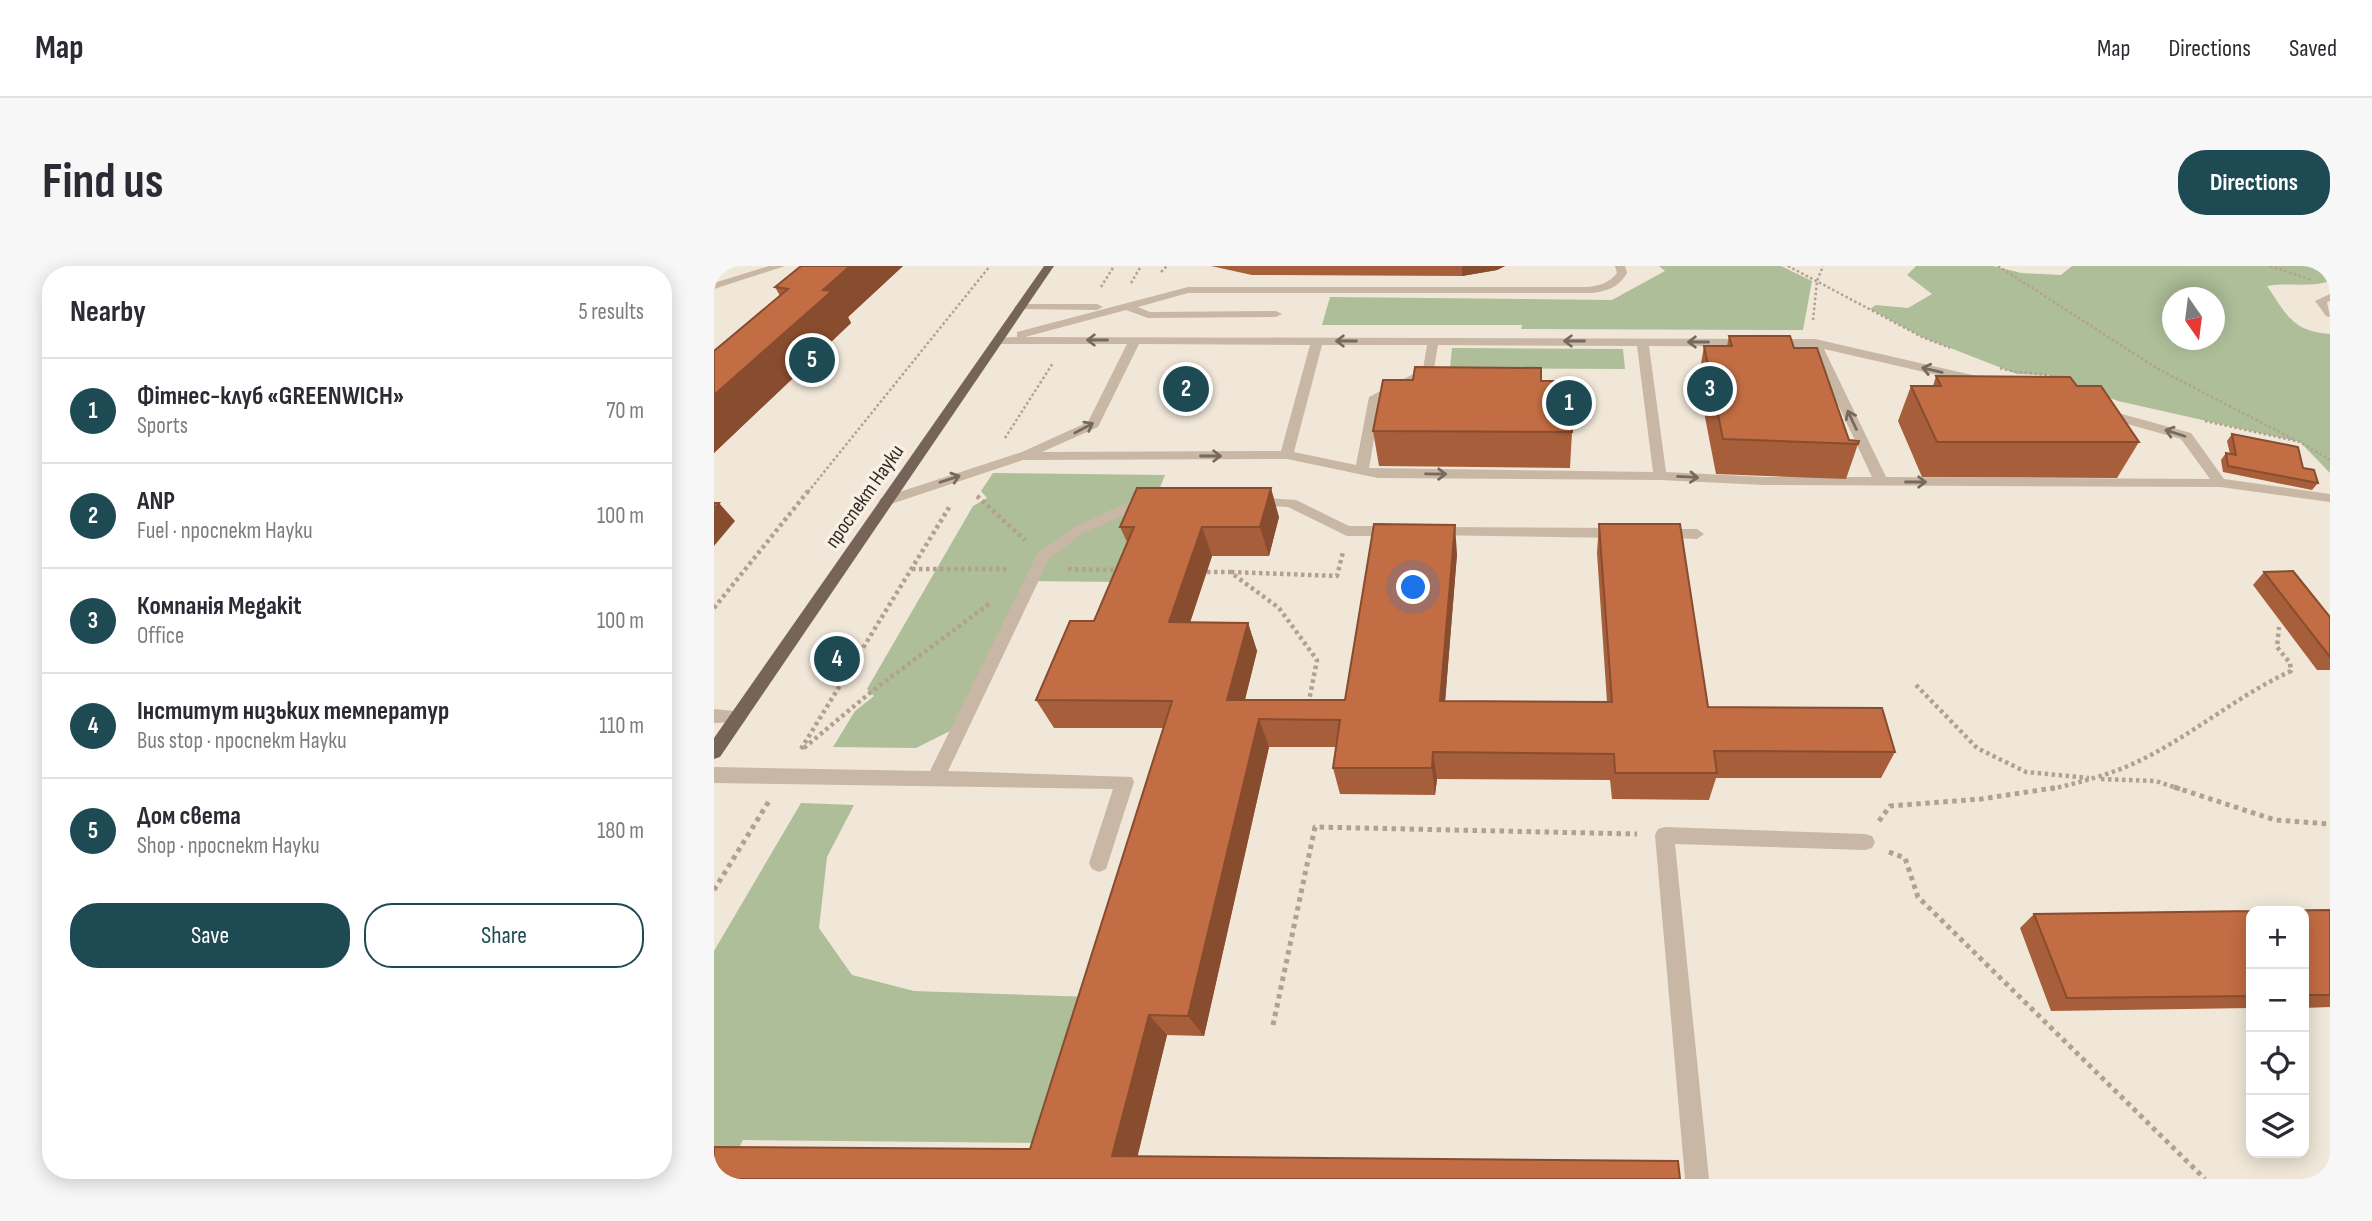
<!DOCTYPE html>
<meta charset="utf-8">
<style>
:root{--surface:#fff;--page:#f7f7f7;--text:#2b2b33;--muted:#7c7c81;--line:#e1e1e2;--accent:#1d4a53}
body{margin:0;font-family:"Sofia Sans Condensed",sans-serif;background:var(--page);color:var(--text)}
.controls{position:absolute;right:21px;bottom:21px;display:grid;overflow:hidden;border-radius:14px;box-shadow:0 4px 18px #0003}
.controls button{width:63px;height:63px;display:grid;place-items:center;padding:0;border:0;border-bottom:2px solid var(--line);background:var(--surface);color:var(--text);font:35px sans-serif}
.compass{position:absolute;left:1448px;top:21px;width:63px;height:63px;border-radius:50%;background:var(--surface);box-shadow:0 4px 18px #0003;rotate:166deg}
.you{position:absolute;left:700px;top:322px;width:24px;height:24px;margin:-18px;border:5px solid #fff;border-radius:50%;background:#1a73e8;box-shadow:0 0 0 10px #1a73e833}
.badge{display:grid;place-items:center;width:46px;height:46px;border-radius:50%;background:var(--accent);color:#fff;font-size:23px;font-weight:700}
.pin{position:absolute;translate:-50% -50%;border:4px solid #fff;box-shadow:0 2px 7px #0006}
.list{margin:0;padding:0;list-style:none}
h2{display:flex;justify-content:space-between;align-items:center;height:91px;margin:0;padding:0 28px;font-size:30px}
h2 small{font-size:23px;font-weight:400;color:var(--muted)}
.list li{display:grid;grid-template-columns:46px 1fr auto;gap:21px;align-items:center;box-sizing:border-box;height:105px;padding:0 28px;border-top:2px solid var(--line)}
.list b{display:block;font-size:26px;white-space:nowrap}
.list p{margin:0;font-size:23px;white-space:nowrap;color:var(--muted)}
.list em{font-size:23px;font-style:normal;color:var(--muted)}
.actions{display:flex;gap:14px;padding:21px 28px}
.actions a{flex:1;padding:16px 0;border:2px solid var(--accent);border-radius:28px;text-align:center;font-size:24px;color:var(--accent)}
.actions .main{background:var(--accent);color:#fff}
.icon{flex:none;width:38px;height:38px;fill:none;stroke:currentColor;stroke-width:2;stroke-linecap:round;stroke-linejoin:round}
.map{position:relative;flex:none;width:1616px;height:913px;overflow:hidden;border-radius:28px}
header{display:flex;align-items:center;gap:42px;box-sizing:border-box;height:98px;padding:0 35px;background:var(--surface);border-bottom:2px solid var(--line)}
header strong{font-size:33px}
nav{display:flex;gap:38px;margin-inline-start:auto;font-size:24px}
.intro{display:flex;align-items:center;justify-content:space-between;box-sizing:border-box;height:168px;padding:0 42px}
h1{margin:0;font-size:49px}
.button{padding:18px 32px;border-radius:28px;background:var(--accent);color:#fff;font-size:24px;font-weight:700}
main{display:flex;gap:42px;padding:0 42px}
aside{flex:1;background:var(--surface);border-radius:28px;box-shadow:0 4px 18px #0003}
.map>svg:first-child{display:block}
</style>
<header>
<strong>Map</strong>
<nav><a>Map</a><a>Directions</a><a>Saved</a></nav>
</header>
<div class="intro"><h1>Find us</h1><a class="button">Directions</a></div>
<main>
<aside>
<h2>Nearby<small>5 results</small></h2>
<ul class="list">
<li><span class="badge">1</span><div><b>Фітнес-клуб «GREENWICH»</b><p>Sports</p></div><em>70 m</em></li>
<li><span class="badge">2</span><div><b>ANP</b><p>Fuel · проспект Науки</p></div><em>100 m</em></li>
<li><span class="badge">3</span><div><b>Компанія Megakit</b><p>Office</p></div><em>100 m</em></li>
<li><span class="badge">4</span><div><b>Інститут низьких температур</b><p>Bus stop · проспект Науки</p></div><em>110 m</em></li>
<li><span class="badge">5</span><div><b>Дом света</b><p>Shop · проспект Науки</p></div><em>180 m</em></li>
</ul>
<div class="actions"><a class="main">Save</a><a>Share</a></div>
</aside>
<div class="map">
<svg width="1616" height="913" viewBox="0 0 1616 913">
<rect width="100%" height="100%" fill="#f0e7d8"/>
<path fill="#aebe98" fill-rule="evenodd" d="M945 0H1067L1098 15 1089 64 807 63 808 59H608L616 31 898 34 951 5Z
M1202 0H1279L1307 7 1347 9 1358 0H1616V15C1595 22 1575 16 1553 20 1573 49 1578 65 1616 68V207L1586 176 1404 135 1336 109 1303 108 1208 71 1156 43 1162 39 1194 42 1218 28 1193 9ZM1458 32H1500V74H1458Z
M738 82 909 83 911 103 736 102Z
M279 207 451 209 408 316 311 315 236 465 202 482 119 481 141 445 160 430 153 423 259 240 273 232 267 225Z
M87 537 140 539 113 591 105 662 138 709 200 725 377 731 325 877 29 874 9 913H0V685Z"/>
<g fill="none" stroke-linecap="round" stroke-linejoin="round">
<path stroke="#b3a18f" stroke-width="2.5" stroke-dasharray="2.5 2.5" stroke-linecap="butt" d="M1074 0 1208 71 1236 82
M1284 0 1444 103 1579 173
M1556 0 1598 14
M447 6 453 0
M417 17 427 0
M387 21 400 0
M1099 54 1103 15 1109 0
M1286 102C1307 109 1327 105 1345 113
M1491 155 1586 176 1616 194
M291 172 339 97
M94 226 276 0"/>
<path stroke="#b3a18f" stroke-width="4.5" stroke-dasharray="3.5 3.5" stroke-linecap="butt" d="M263 230 311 274
M198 303H295
M354 303 404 304
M493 306H516L565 342 603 394 594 440
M517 306 623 310 629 286
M0 342 95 224
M123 393 143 391
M1202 419 1263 482 1312 506 1375 512
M90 482 157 426 276 337
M87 483 236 240
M1387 513 1442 515 1466 523
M1337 523C1364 517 1390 510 1414 500 1472 475 1520 431 1577 405L1576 397 1563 381 1565 361"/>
<path stroke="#b3a18f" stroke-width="5" stroke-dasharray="4.5 4.5" stroke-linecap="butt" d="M1460 521 1561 554 1616 558
M1165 555 1176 540 1267 533 1346 521
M1175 586 1191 592 1204 631 1491 913
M0 624 55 535
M559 759 601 561 923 568"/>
<path fill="#c7b7a4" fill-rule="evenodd" d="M55 0H71L0 23V17Z
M901 0H911L913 7C905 21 894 25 878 27H474L424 41 436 46 562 45 568 48 562 51 434 52 412 44 311 71 1101 73 1267 111 1273 115 1267 119 1110 83 1172 211 1496 213 1467 173 1381 149V143L1386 142 1477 167 1510 213 1616 228V236L1506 221 1050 219 946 214 664 212 573 193 309 194 177 238 172 240 165 235 167 232 308 186 374 156 413 78H284L280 76V72L303 71V66L474 21H873C885 20 895 17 903 7ZM425 78 596 79 567 185 328 186 384 161ZM608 79H713L709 103 655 131 642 199 580 186ZM724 79 923 80 939 206 655 202 667 133 719 108ZM935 80 1097 81 1158 211H1050L952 206Z
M1616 28V35L1613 36 1616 51 1612 50 1601 35Z
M306 38H383L389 41 383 44 302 43 300 41Z
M435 230 442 235 440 238 430 240 370 267 335 293 234 505 418 511 420 516 392 603 385 606 378 603 375 597 399 523 0 517V501L216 505 324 286 360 261 423 232Z
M540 231 582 234 635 260H683L690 265 683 270H633L574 241 535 239 533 236Z
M718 261 907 262 914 267 907 272 713 269 711 266 713 263Z
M946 263H983L990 268 983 273 941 271 939 268Z
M0 443 30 446 33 451 30 456 0 457Z
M951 561 1151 568 1158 570 1161 576 1158 582 1151 584 961 578 995 913H971L941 569 944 563Z"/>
<path fill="#756457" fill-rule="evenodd" d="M330 0H340L6 491 0 493V472Z"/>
</g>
<path fill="#a75e3a" d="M87 0H189L134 51 137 57 0 187V85L66 30 61 21Z
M497 0H791L783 4 748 10 538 9Z
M1015 70 1080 82 1135 174 1144 178 1132 213 1002 208 984 115 990 80H1013Z
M1222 110 1363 120 1425 176 1403 212 1208 211 1184 155 1197 120H1219Z
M827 115 858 166 856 202 665 200 659 165Z
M1518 168 1589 202 1604 217 1598 224 1509 206 1507 194 1512 187 1516 188 1513 175Z
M565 251 555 290H498L476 356 534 357 543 385 531 434H631L743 288 731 435 893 436 883 287 885 258 994 441 1181 486 1167 512H1002L995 534 898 533 896 514 723 513 721 529 626 528 619 502 622 481H555L490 770 453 769 423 891 0 913 316 883 449 462H340L322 434 380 355 413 276 406 261Z
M1550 306 1616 351V404H1603L1539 319Z
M1616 644V741L1590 742V645H1537V742L1337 745 1306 662 1320 648Z"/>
<path fill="#884c2f" d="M136 0H189L134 51 137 57 0 187V129L109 24Z
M748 0H791L783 4 748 10Z
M557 222 565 251 555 290 546 261Z
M5 237 21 255 0 280V243Z
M741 259 743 288 729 462 726 435Z
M488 261 498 290 467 384 455 356Z
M534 357 543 385 524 461 513 434Z
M545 453 555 481 490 770 474 750Z
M719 486 723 513 721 529 718 502Z
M435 749 453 769 420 905 398 890Z"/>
<path fill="#c26d43" stroke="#884c2f" stroke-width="2" d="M87 0H136L109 24 118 25 0 129V85L74 23 61 21Z
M1015 70H1076L1080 82H1103L1135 174 1145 175 1144 178 1009 173 990 80H1018Z
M701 101 827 102V115H856L858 166 659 165 669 114H699Z
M1222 110 1356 111 1363 120H1387L1425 176H1223L1197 120H1227Z
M1518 168 1584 181 1589 202 1600 204 1604 217 1514 200 1512 187 1522 189Z
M423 222H557L546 261H488L455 356 534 357 513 434H631L660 258 741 259 726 435 898 436 885 258H966L994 441 1168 442 1181 486 1000 485 1003 507H901L900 488 719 486 718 502H619L626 454 545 453 474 750 435 749 398 890 964 895 966 913H0V881L316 883 458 435 322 434 356 355H380L420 261H406Z
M0 237H5L0 243Z
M1579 305 1616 351V391L1550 306Z
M1616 644V729H1590V645H1537V730L1353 732 1320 648Z"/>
<defs><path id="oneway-shaft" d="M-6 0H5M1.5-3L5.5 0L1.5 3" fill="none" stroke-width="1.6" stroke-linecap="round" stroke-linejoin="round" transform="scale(1.75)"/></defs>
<g stroke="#766a5f">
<use href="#oneway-shaft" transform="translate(383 74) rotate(-180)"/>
<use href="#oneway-shaft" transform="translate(632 75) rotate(180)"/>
<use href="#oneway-shaft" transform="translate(860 75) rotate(180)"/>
<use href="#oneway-shaft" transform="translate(984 76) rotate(-180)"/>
<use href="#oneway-shaft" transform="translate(1218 104) rotate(-167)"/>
<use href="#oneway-shaft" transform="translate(1138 154) rotate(-115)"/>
<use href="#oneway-shaft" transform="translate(370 162) rotate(-28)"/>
<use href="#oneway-shaft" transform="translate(1461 167) rotate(-162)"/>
<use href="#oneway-shaft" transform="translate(497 190)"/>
<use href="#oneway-shaft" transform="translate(722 208) rotate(1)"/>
<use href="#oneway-shaft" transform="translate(974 211) rotate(3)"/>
<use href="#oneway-shaft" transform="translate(236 213) rotate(-18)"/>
<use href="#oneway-shaft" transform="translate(1202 216)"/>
</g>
<g text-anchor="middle" stroke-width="7" stroke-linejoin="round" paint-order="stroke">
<g font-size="21" fill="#332b26" stroke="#f8f0e3">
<text transform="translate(150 230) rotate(-55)" y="7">проспект Науки</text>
</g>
</g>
</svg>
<div class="controls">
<button>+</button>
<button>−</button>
<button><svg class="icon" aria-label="locate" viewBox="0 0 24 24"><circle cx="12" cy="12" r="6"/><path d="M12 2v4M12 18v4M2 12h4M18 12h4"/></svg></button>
<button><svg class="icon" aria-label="layers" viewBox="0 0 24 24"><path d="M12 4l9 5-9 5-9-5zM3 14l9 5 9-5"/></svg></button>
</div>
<svg class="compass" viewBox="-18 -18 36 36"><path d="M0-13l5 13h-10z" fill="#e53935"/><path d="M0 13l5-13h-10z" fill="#7c7c81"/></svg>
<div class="you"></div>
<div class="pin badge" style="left:855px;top:137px">1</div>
<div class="pin badge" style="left:472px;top:123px">2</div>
<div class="pin badge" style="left:996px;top:123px">3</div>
<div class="pin badge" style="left:123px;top:393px">4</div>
<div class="pin badge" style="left:98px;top:94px">5</div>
</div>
</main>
